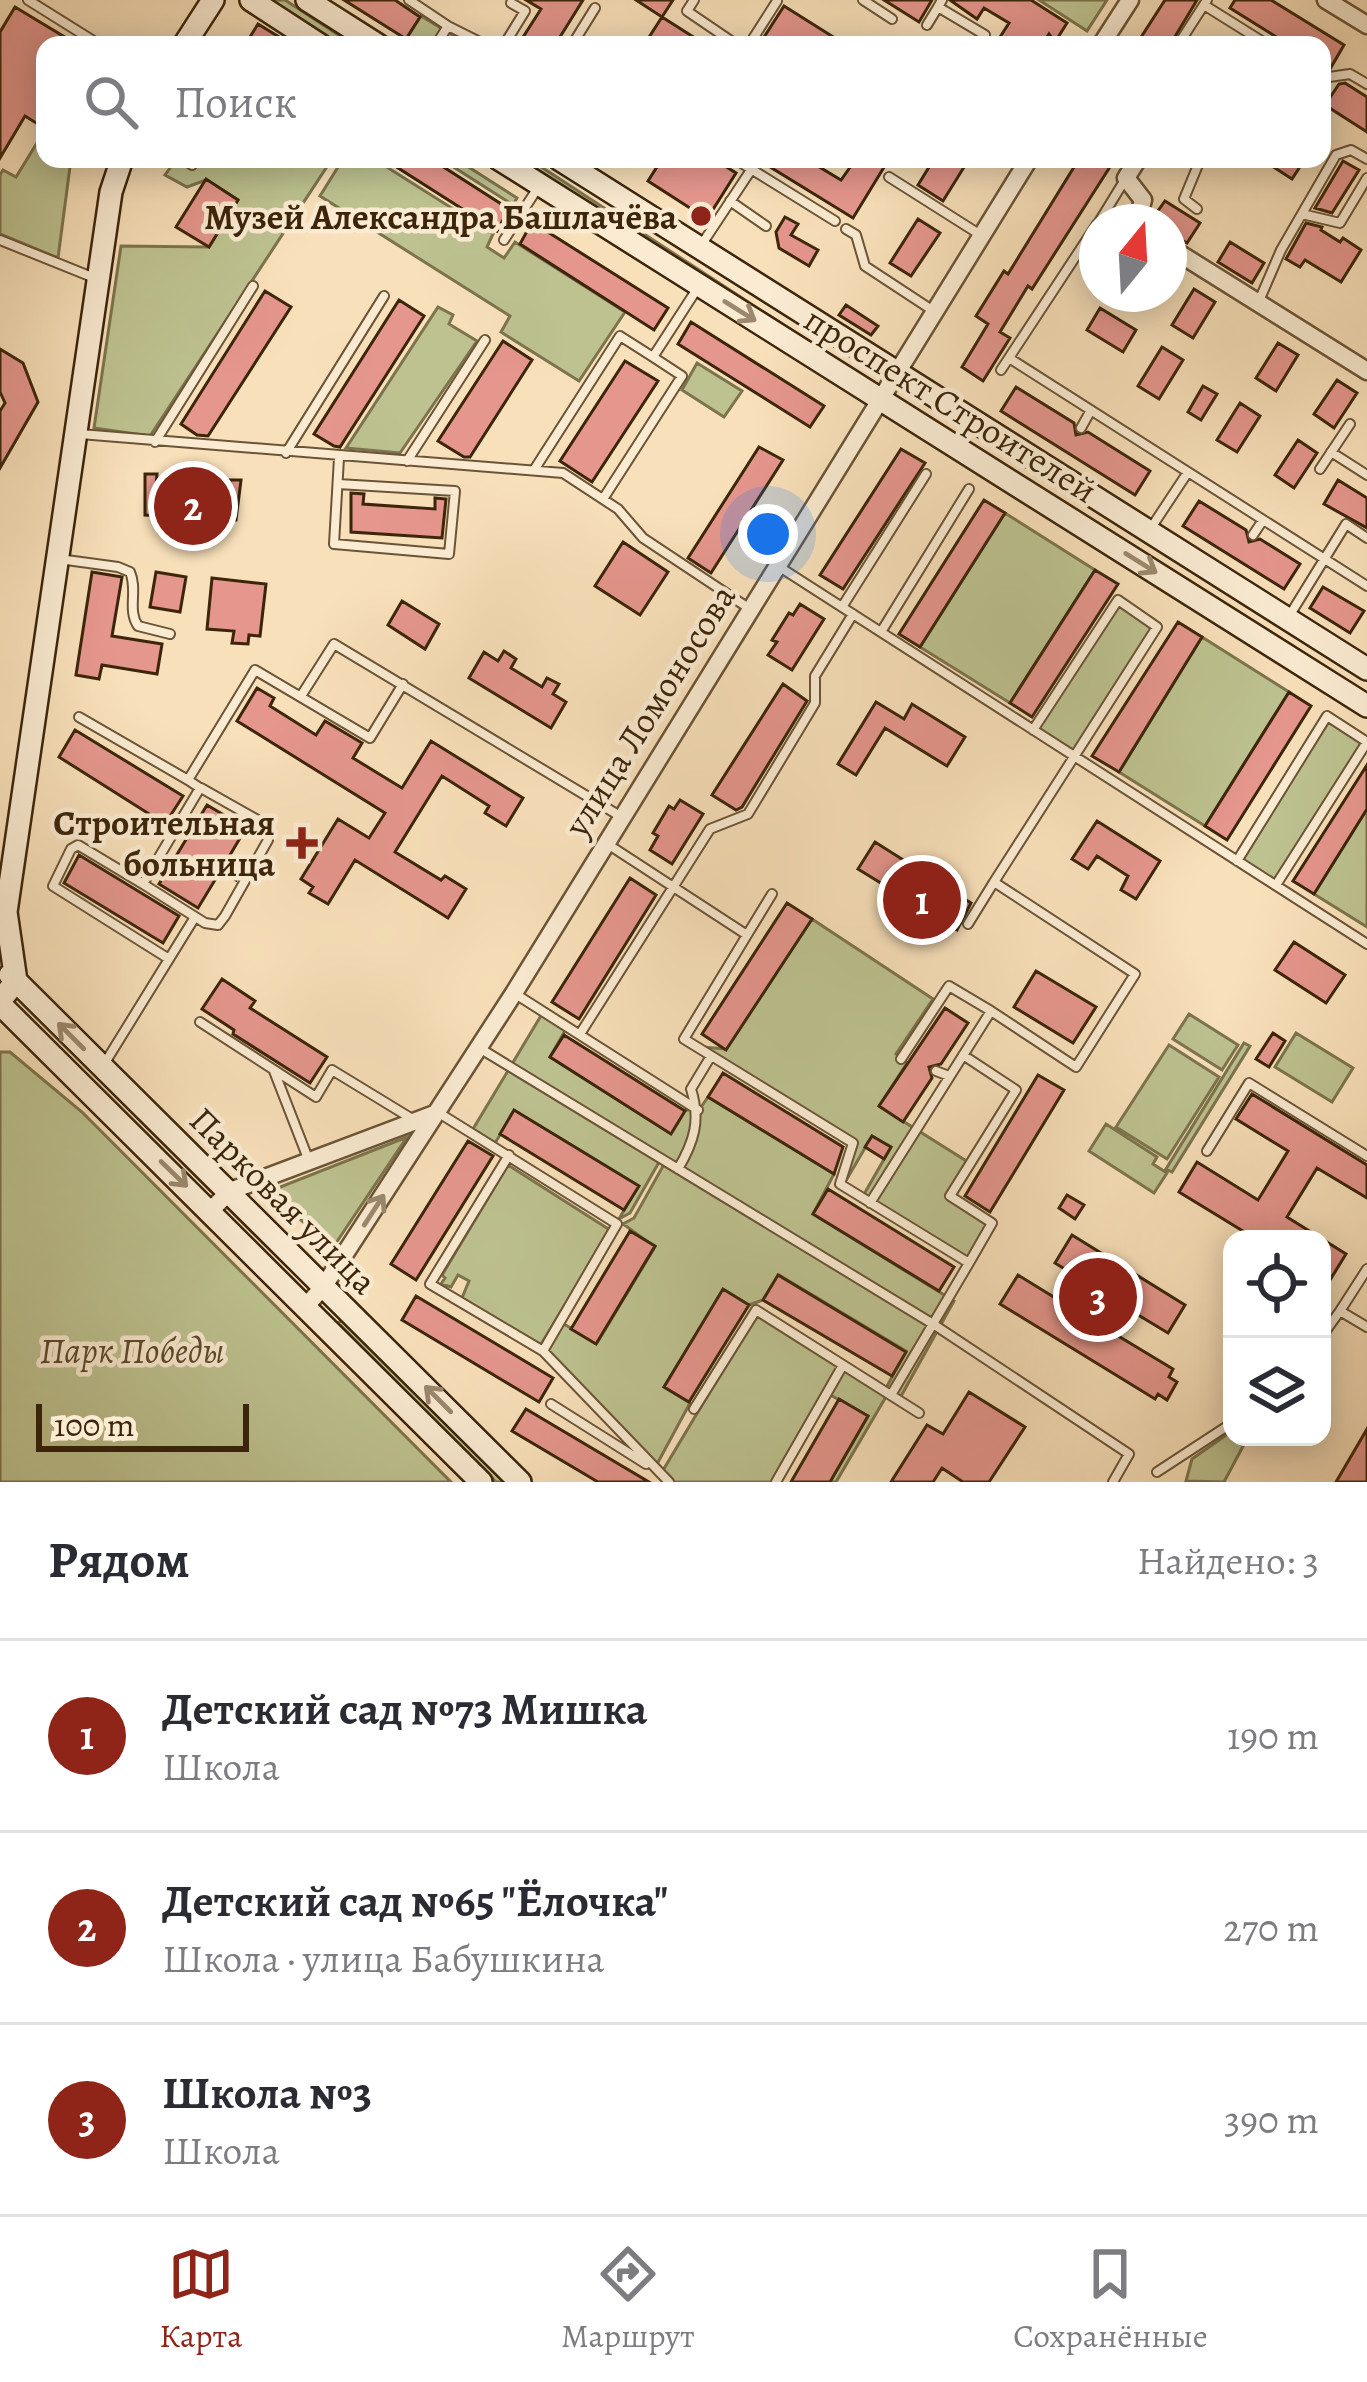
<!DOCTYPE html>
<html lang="ru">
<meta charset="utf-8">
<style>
:root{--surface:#fff;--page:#f7f7f7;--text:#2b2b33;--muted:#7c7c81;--line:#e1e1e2;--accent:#8f2418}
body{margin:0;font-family:Alegreya,serif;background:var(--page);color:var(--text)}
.controls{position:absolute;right:36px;bottom:36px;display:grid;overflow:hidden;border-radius:24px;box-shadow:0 6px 30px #0003}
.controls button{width:108px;height:108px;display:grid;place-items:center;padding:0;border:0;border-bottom:3px solid var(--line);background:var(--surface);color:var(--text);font:60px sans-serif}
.compass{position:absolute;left:1079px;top:204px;width:108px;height:108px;border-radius:50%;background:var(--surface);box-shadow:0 6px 30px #0003;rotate:18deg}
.scale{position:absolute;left:36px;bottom:30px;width:213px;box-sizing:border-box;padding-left:12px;border:6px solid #3c250a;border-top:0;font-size:33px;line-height:42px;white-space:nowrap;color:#3c250a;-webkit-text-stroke:9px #faebd2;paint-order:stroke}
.you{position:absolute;left:768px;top:534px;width:42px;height:42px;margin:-30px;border:9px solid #fff;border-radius:50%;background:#1a73e8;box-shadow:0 0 0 18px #1a73e833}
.badge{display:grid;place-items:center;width:78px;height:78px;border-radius:50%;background:var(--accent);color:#fff;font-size:39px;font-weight:700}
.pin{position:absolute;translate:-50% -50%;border:6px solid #fff;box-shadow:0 3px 12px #0006}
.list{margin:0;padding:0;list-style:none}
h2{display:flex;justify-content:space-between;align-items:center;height:156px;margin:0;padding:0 48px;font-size:51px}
h2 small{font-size:39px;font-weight:400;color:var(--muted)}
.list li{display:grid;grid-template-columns:78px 1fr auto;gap:36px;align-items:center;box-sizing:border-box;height:192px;padding:0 48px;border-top:3px solid var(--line)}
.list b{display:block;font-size:45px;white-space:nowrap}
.list p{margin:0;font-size:39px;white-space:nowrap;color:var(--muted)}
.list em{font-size:39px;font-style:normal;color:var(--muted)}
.icon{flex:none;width:66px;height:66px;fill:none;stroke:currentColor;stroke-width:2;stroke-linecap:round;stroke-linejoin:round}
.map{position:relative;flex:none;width:1367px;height:1482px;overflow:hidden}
.search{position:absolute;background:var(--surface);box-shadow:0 6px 30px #0003;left:36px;right:36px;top:36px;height:132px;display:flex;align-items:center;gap:30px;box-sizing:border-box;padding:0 42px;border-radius:24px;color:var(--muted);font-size:45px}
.sheet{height:732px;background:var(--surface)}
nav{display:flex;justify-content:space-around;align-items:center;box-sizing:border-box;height:168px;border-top:3px solid var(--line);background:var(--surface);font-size:33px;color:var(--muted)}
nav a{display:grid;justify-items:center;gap:6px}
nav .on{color:var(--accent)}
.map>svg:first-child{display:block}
</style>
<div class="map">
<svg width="1367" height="1482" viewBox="0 0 1367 1482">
<rect width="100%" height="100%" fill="#f8e0ba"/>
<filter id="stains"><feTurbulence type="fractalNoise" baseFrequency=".00167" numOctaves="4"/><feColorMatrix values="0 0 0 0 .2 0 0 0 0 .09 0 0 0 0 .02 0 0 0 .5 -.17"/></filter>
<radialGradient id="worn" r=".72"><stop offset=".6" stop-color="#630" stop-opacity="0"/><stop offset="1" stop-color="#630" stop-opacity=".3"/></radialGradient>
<path fill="#bdc290" stroke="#7c744d" stroke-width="3" d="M259 0H285L354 45H327Z
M1039 0H1107L1087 31Z
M421 16 469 45H415L406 39Z
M45 130V159H71L58 258 0 234V175L3 170 16 177Z
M199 159H332L150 436 94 428 121 246 209 247 238 200 206 180 187 187 165 175 175 161 191 169Z
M343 159H374L493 234 487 247 504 258 515 242 625 312 579 381 501 332 510 316 320 196Z
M441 159H456L517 198 513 205Z
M506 159H529L871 382Z
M438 307 453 315 449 324 477 341 400 453 346 448Z
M697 363 742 391 724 417 682 390Z
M1005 513 1095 570 1010 703 920 647Z
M1118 600 1157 627 1074 756 1033 730Z
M1202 637 1289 692 1205 826 1119 772Z
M1327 719 1364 743 1275 882 1241 860Z
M1367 809V927L1314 894Z
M812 919 933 999 896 1054 907 1063 879 1106 968 1162 947 1197 989 1223 968 1260 863 1196 891 1147 872 1136 844 1184 856 1142 702 1047 726 1049Z
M542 1014 566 1029 550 1057 670 1133 685 1110H699L708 1097 834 1174 813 1214 954 1301 900 1398 886 1388 906 1351 779 1275 763 1300 749 1305 723 1290 664 1387 690 1403 656 1466 545 1351 562 1323 597 1343 655 1247 623 1224 634 1218 667 1159 662 1157 630 1213 619 1219 638 1186 515 1111 495 1143 473 1129Z
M1189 1014 1238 1045 1222 1070 1173 1039Z
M1296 1033 1353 1068 1332 1102 1275 1067Z
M1244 1043 1250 1046 1172 1172 1166 1169Z
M1169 1045 1219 1077 1167 1159 1116 1127Z
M0 1052H10L82 1112 451 1482H0Z
M1106 1124 1157 1157 1153 1164 1167 1173 1154 1193 1089 1151Z
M407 1137 332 1249 270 1191Z
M508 1165 610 1230 540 1346 462 1298 469 1281 458 1275 451 1287 441 1284 445 1278 442 1275Z
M757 1313 887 1395 836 1482H830L868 1416 825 1392 773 1482H673L662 1472Z
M344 1318 508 1482H496L338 1323Z
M1232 1431V1437H1248L1224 1482 1186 1481 1192 1459Z"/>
<path fill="#e5968d" stroke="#3c250a" stroke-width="3" d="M344 0H395L420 17 406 39Z
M526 0H583L555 45H518L541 9Z
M636 0H673L662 17Z
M884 0H932L919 22Z
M950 0H1031L1067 23 1055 42 1049 34 1042 45H995L1009 23 984 8 977 19Z
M1165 0H1197L1170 45H1136Z
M1235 0H1271L1344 45 1330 69 1322 70V45H1289L1230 8Z
M784 6 846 45H759Z
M15 7 78 45H45V119L41 126 25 116 0 158V32Z
M662 17 706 45H644Z
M258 24 292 45H245Z
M1345 83 1367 97V132L1325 105 1339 84Z
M384 159H431L509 209 497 231Z
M662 159H714L736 173 707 219 648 181Z
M757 159H806L841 180 856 159H889L853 218Z
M934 159H969L943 201 918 185Z
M1079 159H1115L1032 289 1028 286 1000 332 1010 338 983 381 962 367 988 324 976 316 1004 271 1008 274Z
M1261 159H1305L1292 179Z
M1343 161 1359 170 1332 213 1315 208Z
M206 179 238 200 209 247 176 227Z
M1165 201 1200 223 1187 243 1169 233V222H1150Z
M785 217 798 224 791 235 818 250 809 266 779 248 776 232Z
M918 219 940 233 911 276 890 263Z
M532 222 668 308 654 330 520 244Z
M1306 223 1322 227 1321 230 1340 242 1343 238 1361 250 1341 282 1305 260 1300 267 1286 259Z
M1230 242 1264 263 1252 283 1218 262Z
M1194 289 1215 302 1193 338 1172 325Z
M265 291 291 307 208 436 197 435 181 424Z
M399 300 424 316 340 447 334 446 314 434Z
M846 305 878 326 871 335 839 315Z
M1100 308 1136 330 1123 352 1087 330Z
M691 322 824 406 810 427 678 344Z
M503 341 532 360 470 457H464L438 441Z
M1278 343 1298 355 1276 391 1256 378Z
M1162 347 1183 360 1159 399 1138 386Z
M0 349 23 363 38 402 0 468V411L5 403 0 392Z
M625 361 658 381 592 482 560 461Z
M1337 380 1357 393 1334 428 1314 414Z
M1203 386 1217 394 1201 420 1188 412Z
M1016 387 1074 423 1076 435 1088 432 1150 471 1135 495 1001 411Z
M1240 403 1260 416 1237 452 1217 440Z
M1298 440 1317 453 1294 488 1275 475Z
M759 447 783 460 711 573 688 558Z
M901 449 925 463 843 589 820 575Z
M145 474H157L156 485 229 489 230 480H241L236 520 145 515Z
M1338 480 1367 498V528L1324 504Z
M351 493 364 494 363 504 435 509V498L446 499 442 538 351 532Z
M984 500 1005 513 920 647 899 634Z
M1199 501 1246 530 1249 542 1260 539 1300 564 1284 589 1183 526Z
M623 542 668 572 640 615 595 586Z
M1095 570 1118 584 1032 717 1010 703Z
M92 572 122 577 112 636 162 644 157 674 102 665 99 679 76 675Z
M156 572 186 577 180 612 150 607Z
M212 578 266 584 260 636 249 635 248 644 232 643 234 631 207 629Z
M1323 587 1364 611 1350 633 1310 608Z
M402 601 439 624 425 649 388 625Z
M800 604 824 619 792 670 768 655 777 642 772 640 789 613 793 615Z
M1178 622 1202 637 1119 772 1092 756Z
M504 651 516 659 511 668 542 687 547 678 559 684 553 694 566 702 551 728 469 678 484 652 498 661Z
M783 684 807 701 742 807 736 810 712 795Z
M257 688 274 698 270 706 316 735 325 721 362 743 353 758 402 788 431 741 523 798 506 826 485 813 489 806 442 776 395 852 441 880 445 876 466 889 448 918 355 860 328 904 309 893 313 887 301 879 338 819 369 838 385 813 237 721Z
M1289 692 1311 706 1227 840 1205 826Z
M876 702 904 719 912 704 965 737 947 766 885 728 856 775 838 764Z
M75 730 183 796 165 824 59 757Z
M1367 765V809L1314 894 1293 881Z
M680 800 703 814 672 864 650 850 658 836 653 833 669 806 674 809Z
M207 805 246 828 230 855 245 864 236 880 221 870 198 908 159 884Z
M1097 821 1160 861 1136 899 1121 890 1128 876 1097 856 1088 869 1072 859Z
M875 842 971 903 957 930 858 869Z
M79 855 179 916 163 943 64 883Z
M630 878 656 895 579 1019 552 1002Z
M787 903 812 919 726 1050 702 1034Z
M1294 942 1345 975 1326 1003 1275 970Z
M1036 971 1096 1007 1073 1043 1014 1007Z
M222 979 255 1001 250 1008 327 1057 310 1083 233 1034 234 1030 202 1009Z
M945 1008 968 1023 941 1064 929 1067 932 1078 903 1122 879 1106Z
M1273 1033 1285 1041 1269 1067 1256 1059Z
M564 1035 685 1111 671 1134 550 1057Z
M723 1073 843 1147 834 1174 708 1097Z
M1038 1075 1064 1090 990 1212 965 1196Z
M1252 1094 1367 1165V1198L1317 1168 1287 1217 1346 1254 1322 1293V1239H1256L1179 1192 1197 1162 1258 1200 1288 1151 1236 1119Z
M514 1110 639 1186 624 1210 500 1134Z
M872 1136 891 1147 884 1159 865 1147Z
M468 1141 493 1156 416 1280 391 1264Z
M828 1189 954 1267 939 1291 813 1214Z
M1067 1195 1084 1205 1075 1219 1059 1208Z
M630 1231 655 1246 596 1344 571 1329Z
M1072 1235 1185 1305 1168 1333 1120 1304 1105 1328 1173 1369 1169 1377 1177 1382 1167 1400 1158 1394 1155 1399 1000 1304 1018 1275 1083 1315 1099 1290 1055 1263Z
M778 1275 906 1352 892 1376 763 1300Z
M723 1289 749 1305 689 1402 664 1387Z
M416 1296 553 1378 539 1402 402 1320Z
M969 1392 1025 1427 989 1482H963L942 1468 933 1482H891L927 1425 943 1434Z
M839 1399 868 1416 830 1482H791Z
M526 1409 649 1482H598L512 1431Z
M1367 1429V1482H1336Z"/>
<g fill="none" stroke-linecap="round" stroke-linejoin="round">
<defs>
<path id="lane" d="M28 0 100 45
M409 0 448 26 436 45
M694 0 687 11 737 45
M863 0 892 19
M942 0 938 7 985 35 979 45
M1204 5 1268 45
M927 25 938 7
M448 26 486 45
M504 45 525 11 511 3
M572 45 595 8
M749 45 777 1
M1178 45 1207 0
M1322 78 1350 74 1367 84
M735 159 835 221
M1190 159 1198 165 1184 199 1197 209
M192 165 196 159
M889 177 979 234
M730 201 766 226
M1302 214 1340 223 1367 178
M1099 222 1126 178
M846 229 856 235 865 266 932 310
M0 240 97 279
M504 240 539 186
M700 247 751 170
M1259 301 1281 250 1336 155 1351 150 1367 159
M1009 358 1367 586
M1001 370 1097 224
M1081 428 1091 410
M80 434 563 473 618 509 643 538 750 609
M155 442 253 286
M1331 452 1367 475
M286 453 384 296
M407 461 485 340
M1320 469 1350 424
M534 470 620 336 653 357 697 289
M338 484 455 491 449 554 334 544 339 458
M603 499 682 376 653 357
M1149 531 1188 472
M1253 535 1263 520
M59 559 118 567 130 572C138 590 127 610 138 626L170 634
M778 566 1367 944
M842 607 926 474
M1288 618 1346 524 1367 538
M881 632 969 489
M301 696 334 644 620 816
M79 717 188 780 255 670 370 738 403 684
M609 845 747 935 684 1039 853 1143 840 1184 969 1263 891 1395
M1237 861 1327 716 1367 742 1276 885
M143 884 205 923 218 925 225 916 268 840 263 823 201 788
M968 924 994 882
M747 935 772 894
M169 959 53 886 71 849 78 845 143 884 200 788 188 780
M517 995 698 1110
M200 1022 316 1097 332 1070 414 1120
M580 1034 710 829 748 814 815 703V676L853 614
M481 1049 933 1324 1129 1454 1113 1482
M963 1055 1016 1090 950 1196 992 1223 969 1263
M901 1059 949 986 991 1011
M103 1066 195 917
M274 1071 309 1161
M936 1071 949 1076
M439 1113 617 1224 543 1351
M1207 1151 1249 1083 1367 1156
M509 1155 430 1284 543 1351 669 1482
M678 1169C694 1142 701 1120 691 1089L711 1056
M870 1203 991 1011 1076 1067 1135 974 994 882 1157 627 1118 600 1033 730
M1367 1269 1340 1311 1367 1327
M1322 1336 1340 1311
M551 1404 646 1464
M694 1409 756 1310 919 1413
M1157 1472 1232 1423
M776 1482 843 1365"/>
<path id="street" d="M1326 0 1367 25
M1101 45 1130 0
M1137 222 1143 200 1126 178 1138 159
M1169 247 1367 371
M211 1210 230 1191 437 1113
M307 1305 324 1286 514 993 1029 159"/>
<path id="secondary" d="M251 0 320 45
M307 0 378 45
M184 45 213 0
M499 159 1367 706
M559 159 1367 669
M10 975 520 1482
M0 1001 16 981 6 912 111 192 122 159
M0 1004 481 1482"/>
</defs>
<use href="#lane" stroke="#6b5436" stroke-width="12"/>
<use href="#street" stroke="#6b5436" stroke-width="21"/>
<use href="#secondary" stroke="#3c250a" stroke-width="26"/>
<use href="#lane" stroke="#faebd2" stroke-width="8"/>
<use href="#street" stroke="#faebd2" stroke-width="16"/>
<use href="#secondary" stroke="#faebd2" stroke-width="21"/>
</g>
<defs><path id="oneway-shaft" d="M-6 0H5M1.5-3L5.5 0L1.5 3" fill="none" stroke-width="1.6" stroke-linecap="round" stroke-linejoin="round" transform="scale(3)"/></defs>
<g stroke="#9b886e">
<use href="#oneway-shaft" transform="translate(740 311) rotate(32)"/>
<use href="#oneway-shaft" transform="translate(1141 563) rotate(32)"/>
<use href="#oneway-shaft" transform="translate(71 1036) rotate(-135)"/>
<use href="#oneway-shaft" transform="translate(174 1174) rotate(44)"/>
<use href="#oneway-shaft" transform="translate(374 1210) rotate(-57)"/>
<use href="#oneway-shaft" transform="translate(438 1399) rotate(-135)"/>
</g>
<g fill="#8f2418" stroke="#faebd2" stroke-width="4.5">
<circle cx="701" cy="216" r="12"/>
<path d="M296 825h12v12h12v12h-12v12h-12v-12h-12v-12h12z"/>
</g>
<g text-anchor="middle" stroke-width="9" stroke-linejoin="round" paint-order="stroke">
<g font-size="36" font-weight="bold" fill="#3c250a" stroke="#faebd2" text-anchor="end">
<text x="677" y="229">Музей Александра Башлачёва</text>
<text x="275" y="835">Строительная<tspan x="275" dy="41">больница</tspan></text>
</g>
<g font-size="36" fill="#3c250a" stroke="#faebd2">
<text transform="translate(951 404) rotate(32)" y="13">проспект Строителей</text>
<text transform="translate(649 710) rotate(-58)" y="13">улица Ломоносова</text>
<text transform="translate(284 1200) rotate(45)" y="13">Парковая улица</text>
</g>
<g font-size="36" font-style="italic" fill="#5c4c2c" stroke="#faebd2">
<text x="132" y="1363">Парк Победы</text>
</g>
</g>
<rect width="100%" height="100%" filter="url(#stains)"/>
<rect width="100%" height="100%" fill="url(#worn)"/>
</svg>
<div class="controls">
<button><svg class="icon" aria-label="locate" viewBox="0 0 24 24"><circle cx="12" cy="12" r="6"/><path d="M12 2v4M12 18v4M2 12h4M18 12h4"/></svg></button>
<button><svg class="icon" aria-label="layers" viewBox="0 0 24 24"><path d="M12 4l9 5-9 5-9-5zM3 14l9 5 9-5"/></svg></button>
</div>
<svg class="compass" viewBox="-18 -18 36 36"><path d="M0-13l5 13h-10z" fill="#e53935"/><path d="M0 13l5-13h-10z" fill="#7c7c81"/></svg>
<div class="scale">100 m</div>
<div class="you"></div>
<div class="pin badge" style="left:922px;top:900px">1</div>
<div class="pin badge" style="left:193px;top:506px">2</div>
<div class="pin badge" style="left:1098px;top:1297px">3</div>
<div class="search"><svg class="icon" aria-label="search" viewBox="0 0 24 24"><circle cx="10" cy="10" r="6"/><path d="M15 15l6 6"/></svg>Поиск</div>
</div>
<section class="sheet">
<h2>Рядом<small>Найдено: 3</small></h2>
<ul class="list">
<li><span class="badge">1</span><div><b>Детский сад №73 Мишка</b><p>Школа</p></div><em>190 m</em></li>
<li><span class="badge">2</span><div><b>Детский сад №65 &quot;Ёлочка&quot;</b><p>Школа · улица Бабушкина</p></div><em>270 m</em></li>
<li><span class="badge">3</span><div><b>Школа №3</b><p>Школа</p></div><em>390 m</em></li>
</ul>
</section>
<nav>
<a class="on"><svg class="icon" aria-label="map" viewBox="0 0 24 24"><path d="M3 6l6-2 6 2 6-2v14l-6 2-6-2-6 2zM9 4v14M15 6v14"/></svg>Карта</a>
<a><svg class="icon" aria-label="directions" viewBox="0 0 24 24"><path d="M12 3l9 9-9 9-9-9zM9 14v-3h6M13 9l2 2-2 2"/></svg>Маршрут</a>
<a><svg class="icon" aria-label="saved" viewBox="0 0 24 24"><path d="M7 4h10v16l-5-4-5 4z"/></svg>Сохранённые</a>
</nav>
